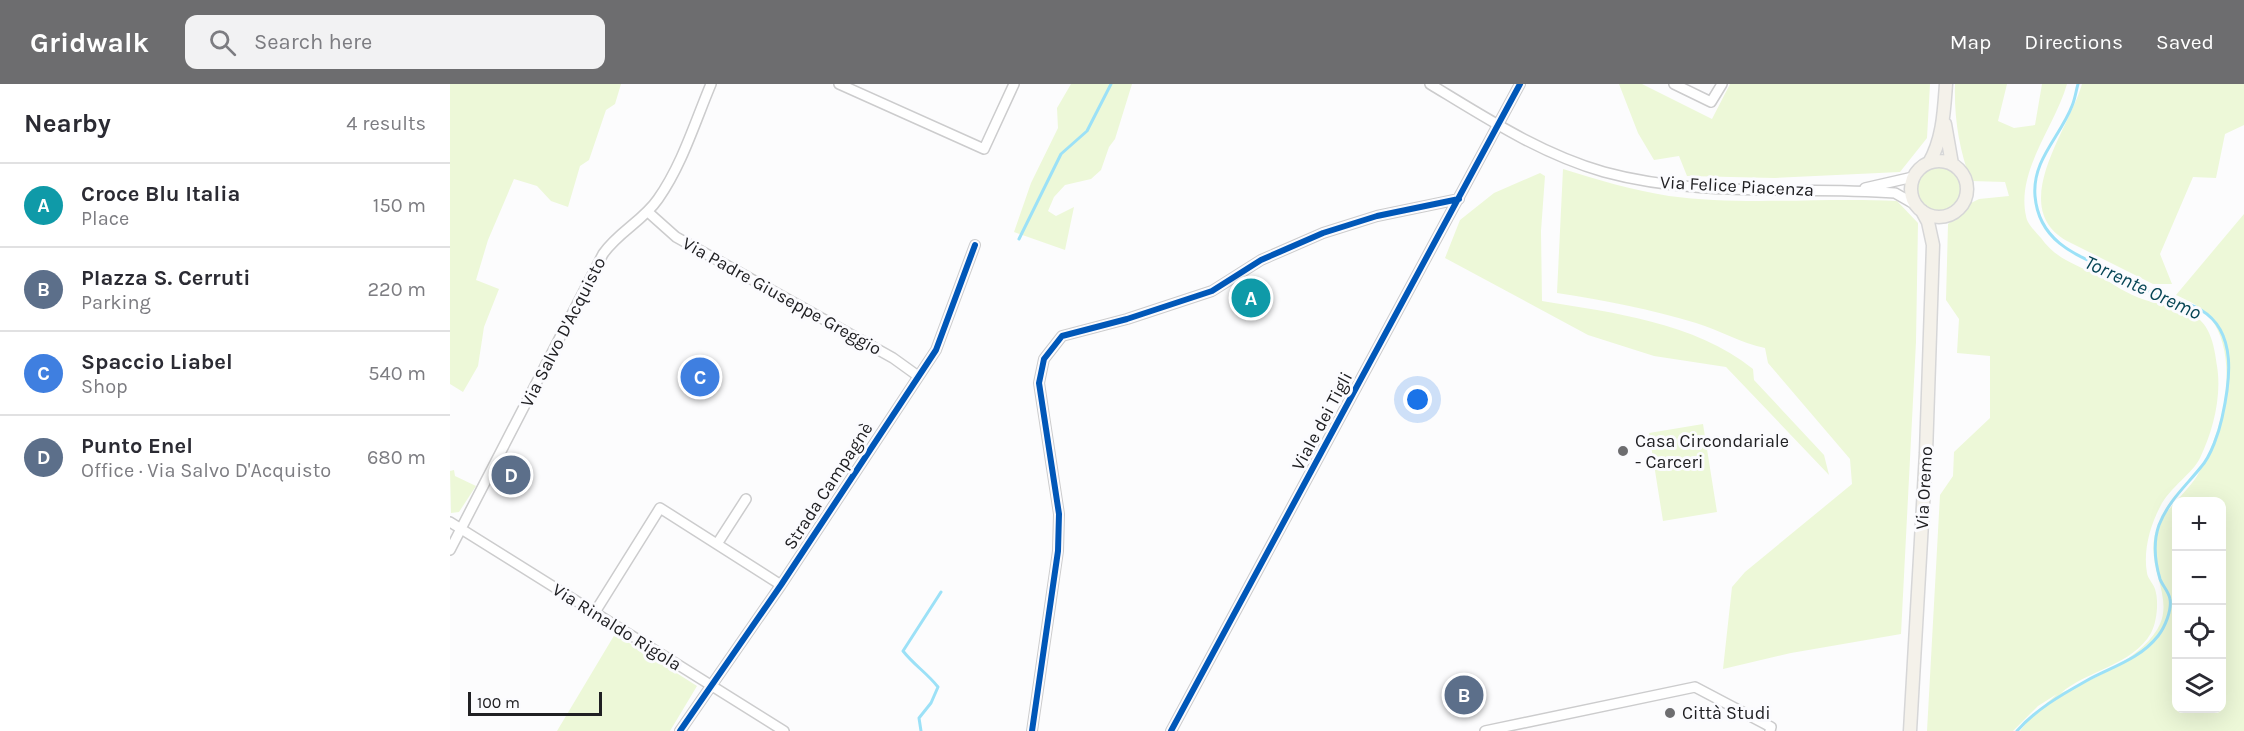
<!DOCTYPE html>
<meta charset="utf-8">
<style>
:root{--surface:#fff;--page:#f2f2f3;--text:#2b2b33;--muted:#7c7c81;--line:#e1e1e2;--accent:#6d6d6f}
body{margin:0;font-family:Karla,sans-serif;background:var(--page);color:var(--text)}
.controls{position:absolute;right:18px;bottom:18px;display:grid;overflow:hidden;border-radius:12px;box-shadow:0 6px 24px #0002}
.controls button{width:54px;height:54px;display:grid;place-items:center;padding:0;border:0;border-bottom:2px solid var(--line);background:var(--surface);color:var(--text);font:30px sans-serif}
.scale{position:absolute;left:18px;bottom:15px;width:134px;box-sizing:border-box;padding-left:6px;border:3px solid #202023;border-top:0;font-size:16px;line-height:21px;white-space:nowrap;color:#202023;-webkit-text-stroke:4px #fbfbfe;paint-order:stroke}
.you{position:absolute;left:968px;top:316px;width:21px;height:21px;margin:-15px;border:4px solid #fff;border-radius:50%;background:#1a73e8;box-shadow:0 0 0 9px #1a73e833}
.badge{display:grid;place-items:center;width:39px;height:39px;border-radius:50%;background:var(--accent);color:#fff;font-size:20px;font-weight:700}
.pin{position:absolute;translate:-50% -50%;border:3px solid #fff;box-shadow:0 2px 6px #0006}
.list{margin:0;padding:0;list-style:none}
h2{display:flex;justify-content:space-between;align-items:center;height:78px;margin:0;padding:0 24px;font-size:26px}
h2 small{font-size:20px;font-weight:400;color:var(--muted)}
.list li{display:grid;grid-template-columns:39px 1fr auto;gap:18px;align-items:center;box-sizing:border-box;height:84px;padding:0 24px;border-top:2px solid var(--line)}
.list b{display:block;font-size:22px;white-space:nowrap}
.list p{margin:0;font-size:20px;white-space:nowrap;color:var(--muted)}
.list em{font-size:20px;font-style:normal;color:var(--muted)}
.icon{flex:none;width:33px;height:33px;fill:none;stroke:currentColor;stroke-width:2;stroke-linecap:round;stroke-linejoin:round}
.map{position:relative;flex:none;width:1794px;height:647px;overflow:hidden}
header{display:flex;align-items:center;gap:36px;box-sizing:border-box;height:84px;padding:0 30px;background:var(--accent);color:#fff}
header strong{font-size:28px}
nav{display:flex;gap:33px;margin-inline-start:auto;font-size:21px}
.search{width:420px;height:54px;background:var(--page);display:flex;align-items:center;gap:15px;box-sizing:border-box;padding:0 21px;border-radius:12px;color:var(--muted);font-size:22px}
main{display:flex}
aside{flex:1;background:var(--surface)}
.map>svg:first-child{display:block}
</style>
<header>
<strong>Gridwalk</strong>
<div class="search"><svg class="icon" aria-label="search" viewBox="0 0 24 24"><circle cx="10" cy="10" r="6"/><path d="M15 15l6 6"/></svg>Search here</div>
<nav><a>Map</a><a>Directions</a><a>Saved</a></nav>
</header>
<main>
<aside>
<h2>Nearby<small>4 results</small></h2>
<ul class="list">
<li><span class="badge" style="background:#0f9aa8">A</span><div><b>Croce Blu Italia</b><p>Place</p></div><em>150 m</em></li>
<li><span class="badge" style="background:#5c6f8a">B</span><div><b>PIazza S. Cerruti</b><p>Parking</p></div><em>220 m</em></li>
<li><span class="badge" style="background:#3f7fe0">C</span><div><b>Spaccio Liabel</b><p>Shop</p></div><em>540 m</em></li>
<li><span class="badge" style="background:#5c6f8a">D</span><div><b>Punto Enel</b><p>Office · Via Salvo D'Acquisto</p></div><em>680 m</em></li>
</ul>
</aside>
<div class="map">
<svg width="1794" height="647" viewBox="0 0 1794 647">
<rect width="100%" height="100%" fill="#fcfcfd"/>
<path fill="#edf8d8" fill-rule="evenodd" d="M0 0H171L165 20 156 26 139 76 130 82 118 123 101 117 87 102 64 95 38 156 26 196 49 205 34 243 28 282 13 308 0 300Z
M621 0H682L665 55 659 63 651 86 641 95 615 101 604 113 598 127 606 132 624 123 615 166 564 148 581 99 608 44 607 24Z
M1169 0H1192L1262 35 1280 0H1480L1477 54 1450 88 1325 94 1237 92 1229 72 1204 76 1188 49Z
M1505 0H1557L1548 37 1564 44 1585 41 1592 0H1617C1605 42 1566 87 1576 132 1577 140 1586 148 1591 154 1606 175 1625 180 1647 191 1664 200 1676 210 1695 216 1714 222 1734 222 1750 236 1762 247 1765 267 1767 282 1772 312 1763 347 1750 374 1743 389 1720 403 1710 423 1700 442 1693 467 1697 489 1698 495 1703 499 1705 505 1709 517 1707 538 1701 549 1683 581 1636 587 1611 609 1642 596 1696 572 1710 540 1723 511 1695 481 1706 447 1714 425 1735 411 1747 392 1772 351 1792 276 1760 233 1753 223 1737 216 1726 211L1794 130V647H1570L1581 633 1607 610 1588 622 1563 647H1477L1490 411 1503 392 1504 368 1540 334V272L1507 269 1509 235 1496 216 1498 140 1519 120 1529 115 1559 112 1555 98 1521 97C1509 65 1504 34 1505 0ZM1726 418H1772V624H1726Z
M1632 0H1794V41L1775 50 1766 94 1743 93 1710 170 1722 200H1703L1617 157C1556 123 1620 44 1632 0Z
M1467 105a22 22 0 1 1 44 0a22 22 0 1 1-44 0Z
M1113 85C1148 96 1182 106 1219 112 1294 122 1372 113 1447 117L1468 139 1466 258 1451 550 1341 569 1273 585 1282 503 1295 488 1402 400 1400 375 1318 279 1315 264C1290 259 1270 246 1246 239 1200 225 1154 216 1107 209Z
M1090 89 1095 92 1091 147 1092 217C1164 229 1244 238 1303 285L1304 296 1374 371 1379 391 1276 283 1204 272 1138 251 995 174 1010 136 1044 109Z
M1253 340 1267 428 1213 437 1199 349Z
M4 386 5 392 26 402 9 428 1 429 0 387Z
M165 550 247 602 220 647H107Z"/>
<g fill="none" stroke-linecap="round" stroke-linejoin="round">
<path stroke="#9ce1f7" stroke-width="3" d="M569 155 611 70 637 47 661 0
M471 647 469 634 481 619 488 603C477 589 464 581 453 567L491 508
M1567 647C1585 626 1611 611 1636 597 1661 583 1689 576 1708 552 1715 543 1722 526 1720 515 1719 508 1712 501 1710 495 1705 478 1703 458 1709 441 1719 416 1735 403 1751 383 1761 372 1769 348 1772 334 1780 298 1788 248 1751 226 1734 216 1714 214 1696 206 1685 202 1676 193 1665 188 1628 172 1589 159 1585 112 1582 76 1610 53 1622 22 1625 15 1626 7 1628 0"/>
<defs>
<path id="minor" d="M389 0 534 65 564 0
M980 0C1036 34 1091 70 1154 88 1249 114 1348 102 1445 109L1466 121
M1224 0 1261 18 1272 0
M1415 104 1463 93
M198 128 226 153 443 274 468 292
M0 438 334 647
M267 460 296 415
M0 466 153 170C168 148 193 137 208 115 232 81 245 38 261 0
M145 528 210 424 331 501
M230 647 331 501 486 266 525 161
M582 647 608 467 609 430 589 299 594 275 612 252 677 235 762 207 811 176 873 149 927 132 1009 115
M721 647 1070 0
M1035 647 1245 603 1321 643 1320 647"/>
<path id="major" d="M1495 40 1502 80
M1461 105a28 28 0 1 1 56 0a28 28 0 1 1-56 0Z
M1479 79C1493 55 1494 27 1496 0
M1460 647 1476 369 1483 161 1478 138 1472 127"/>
</defs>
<use href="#minor" stroke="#cccccd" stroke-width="12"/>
<use href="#major" stroke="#d6d6d7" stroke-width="15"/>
<use href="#minor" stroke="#fff" stroke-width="9"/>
<use href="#major" stroke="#f4f1ea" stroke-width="12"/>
<defs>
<path id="cycleway" d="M230 647 331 501 486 266 525 161
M582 647 608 467 609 430 589 299 594 275 612 252 677 235 762 207 811 176 873 149 927 132 1009 115
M721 647 1070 0"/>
</defs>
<use href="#cycleway" stroke="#fbfbfe" stroke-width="10"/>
<use href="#cycleway" stroke="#0057b8" stroke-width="6"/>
</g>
<g fill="#6d6d6f" stroke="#fbfbfe" stroke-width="2">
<circle cx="1173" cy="367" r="6"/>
<circle cx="1220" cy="629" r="6"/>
</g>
<g text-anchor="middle" stroke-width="6" stroke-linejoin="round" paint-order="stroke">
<g font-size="18" fill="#202023" stroke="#fbfbfe">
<text transform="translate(1287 102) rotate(3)" y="6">Via Felice Piacenza</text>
<text transform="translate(332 212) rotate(29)" y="6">Via Padre Giuseppe Greggio</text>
<text transform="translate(113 248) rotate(-63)" y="6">Via Salvo D'Acquisto</text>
<text transform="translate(872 337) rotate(-62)" y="6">Viale dei Tigli</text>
<text transform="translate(378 402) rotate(-57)" y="6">Strada Campagnè</text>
<text transform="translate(1474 404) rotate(-87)" y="6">Via Oremo</text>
<text transform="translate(167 543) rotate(32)" y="6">Via Rinaldo Rigola</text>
</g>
<g font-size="18" fill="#202023" stroke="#fbfbfe" text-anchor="start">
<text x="1185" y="363">Casa Circondariale<tspan x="1185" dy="21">- Carceri</tspan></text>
<text x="1232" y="635">Città Studi</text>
</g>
<g font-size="20" font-style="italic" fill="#064555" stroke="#fbfbfe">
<text transform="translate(1693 203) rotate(25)" y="7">Torrente Oremo</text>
</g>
</g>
</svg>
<div class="controls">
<button>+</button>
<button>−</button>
<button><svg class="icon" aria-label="locate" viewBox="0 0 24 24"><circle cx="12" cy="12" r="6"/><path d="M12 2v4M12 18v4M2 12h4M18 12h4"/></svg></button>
<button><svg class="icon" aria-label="layers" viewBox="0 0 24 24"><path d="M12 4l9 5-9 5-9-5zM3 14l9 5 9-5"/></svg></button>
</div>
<div class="scale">100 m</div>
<div class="you"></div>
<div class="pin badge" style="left:801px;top:214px;background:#0f9aa8">A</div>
<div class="pin badge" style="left:1014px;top:611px;background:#5c6f8a">B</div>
<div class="pin badge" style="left:250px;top:293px;background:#3f7fe0">C</div>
<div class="pin badge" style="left:61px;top:391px;background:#5c6f8a">D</div>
</div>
</main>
